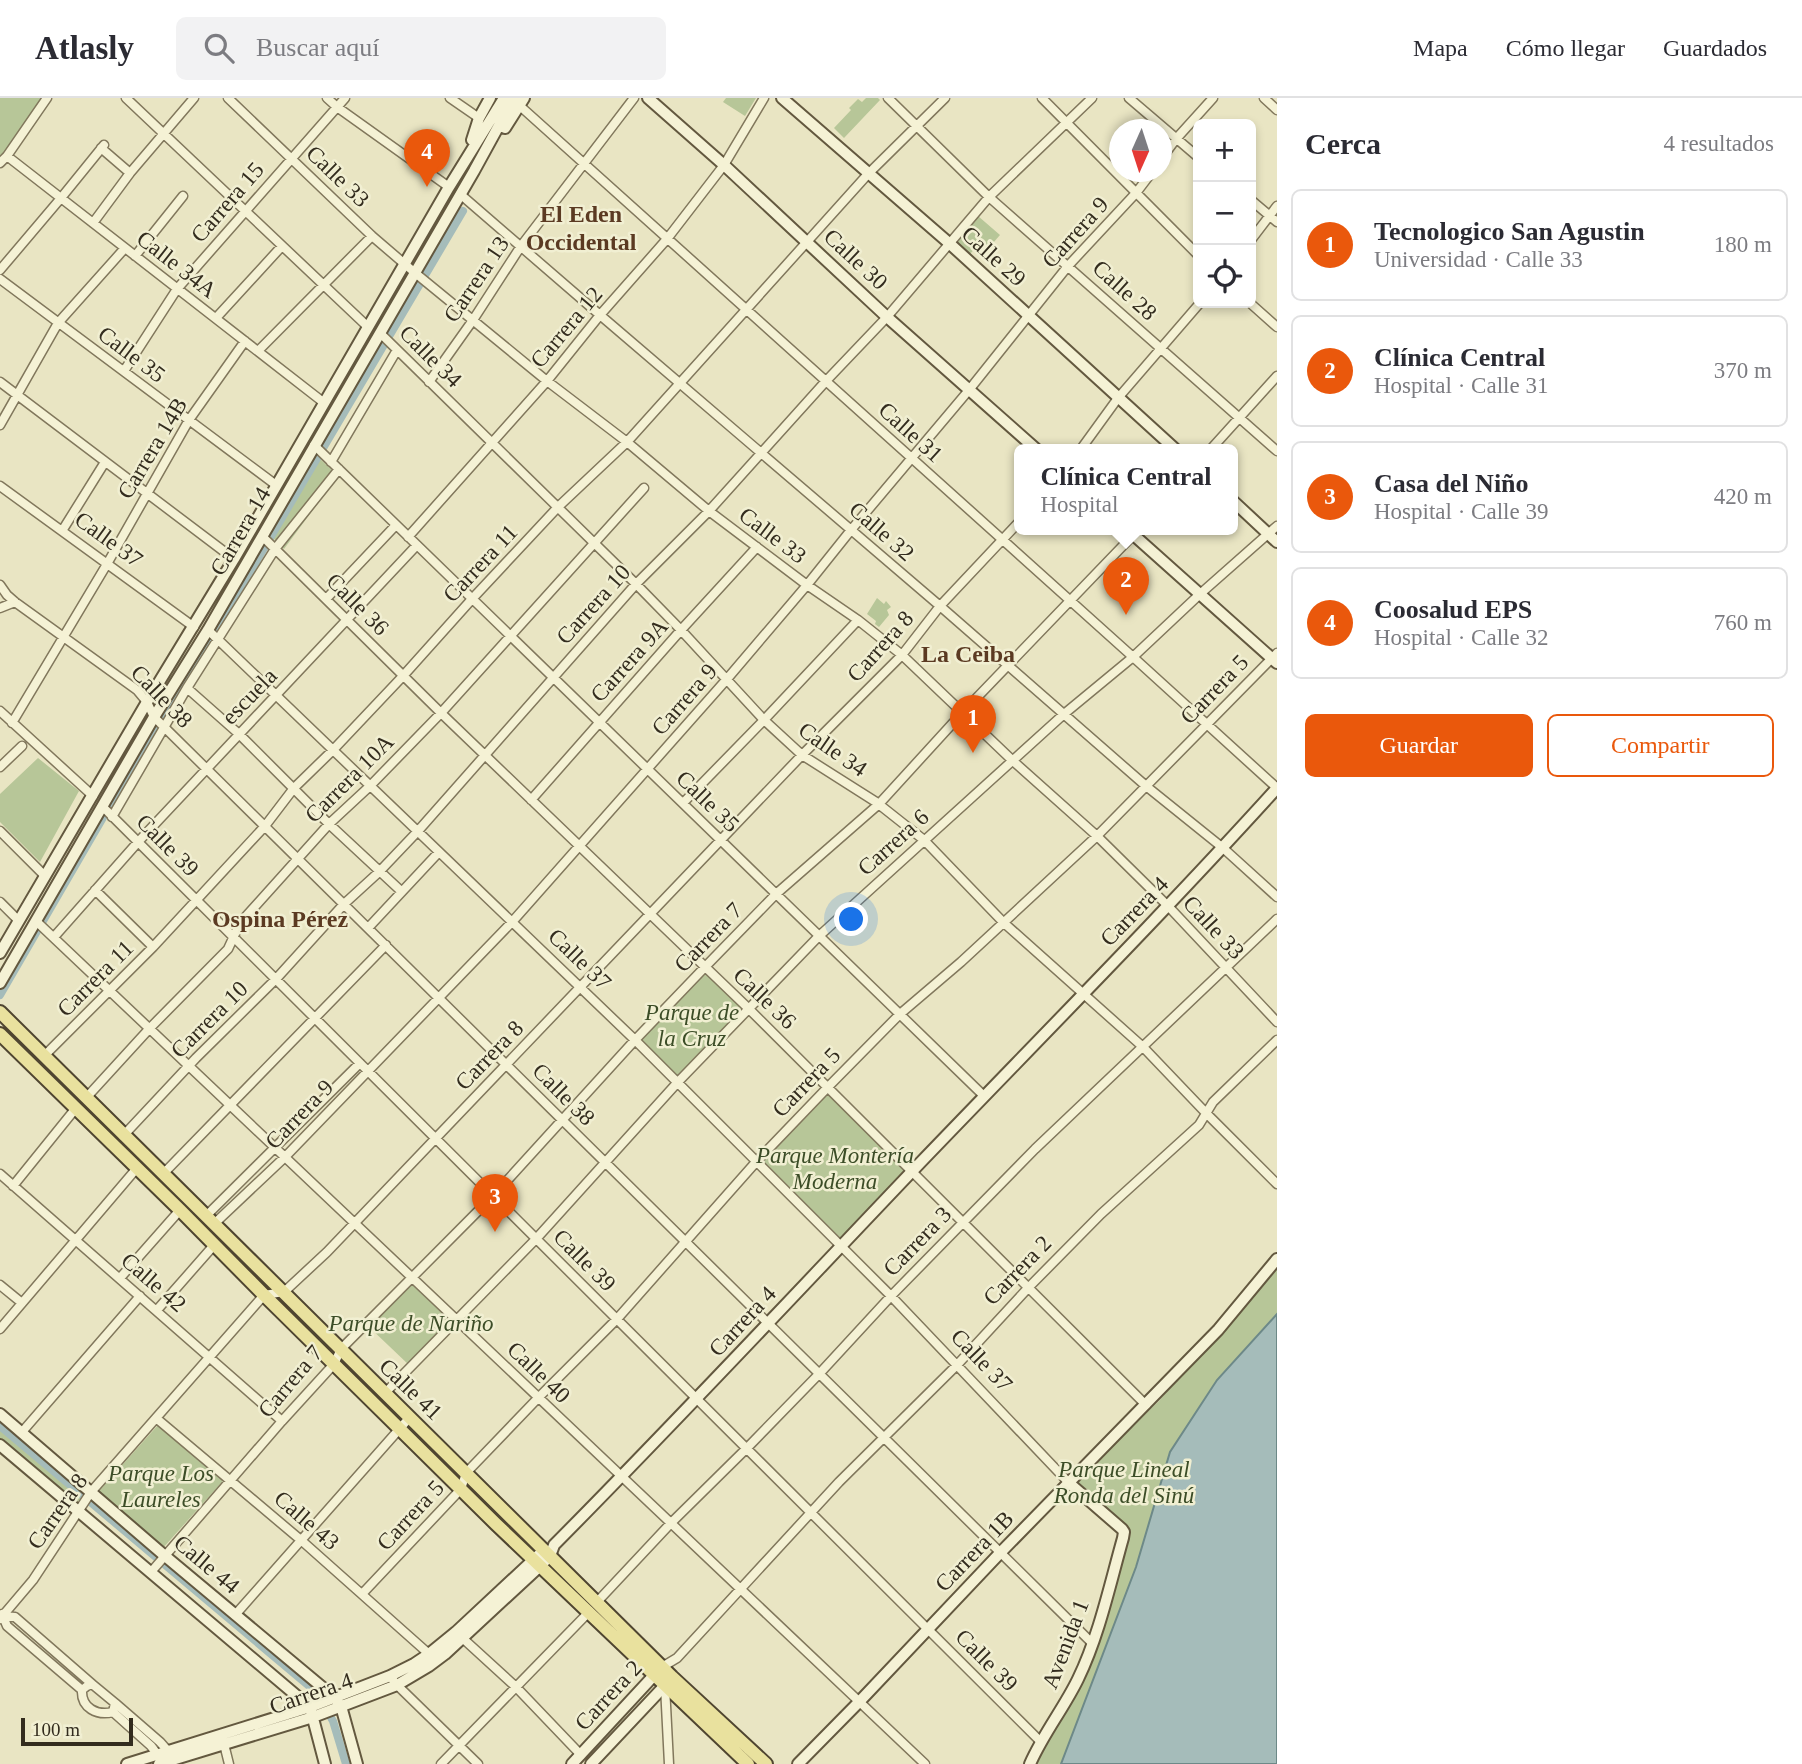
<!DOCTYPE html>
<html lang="es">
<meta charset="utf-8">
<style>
:root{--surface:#fff;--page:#f2f2f3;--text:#2b2b33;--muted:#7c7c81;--line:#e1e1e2;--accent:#ea580c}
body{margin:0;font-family:Georgia,serif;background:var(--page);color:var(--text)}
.controls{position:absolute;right:21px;top:21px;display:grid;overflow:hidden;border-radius:10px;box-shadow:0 4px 10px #0003}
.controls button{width:63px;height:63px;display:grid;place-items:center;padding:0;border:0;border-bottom:2px solid var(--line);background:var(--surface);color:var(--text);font:35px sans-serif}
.compass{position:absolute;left:1109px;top:21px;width:63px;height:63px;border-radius:50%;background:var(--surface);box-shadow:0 4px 10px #0003;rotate:183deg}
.scale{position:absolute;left:21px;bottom:18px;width:112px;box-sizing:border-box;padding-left:7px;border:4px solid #332c1e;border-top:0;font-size:19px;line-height:24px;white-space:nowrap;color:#332c1e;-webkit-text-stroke:5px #f1efd2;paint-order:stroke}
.you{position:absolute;left:852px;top:822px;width:24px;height:24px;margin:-18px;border:5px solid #fff;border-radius:50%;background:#1a73e8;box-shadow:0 0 0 10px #1a73e833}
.badge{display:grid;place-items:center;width:46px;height:46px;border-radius:50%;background:var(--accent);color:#fff;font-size:23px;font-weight:700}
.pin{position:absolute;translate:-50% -58px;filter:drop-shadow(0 2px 4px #0008)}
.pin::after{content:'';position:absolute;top:37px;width:24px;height:21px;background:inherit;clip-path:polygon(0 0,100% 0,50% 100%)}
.popup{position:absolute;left:1014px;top:346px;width:224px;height:91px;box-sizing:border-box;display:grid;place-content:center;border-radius:10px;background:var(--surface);filter:drop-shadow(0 2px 5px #0005);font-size:23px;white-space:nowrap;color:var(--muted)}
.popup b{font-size:26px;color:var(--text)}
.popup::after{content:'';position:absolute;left:50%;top:100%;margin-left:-14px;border:14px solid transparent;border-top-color:var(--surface)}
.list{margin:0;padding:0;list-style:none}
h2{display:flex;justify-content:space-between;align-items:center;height:91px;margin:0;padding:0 28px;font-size:30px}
h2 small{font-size:23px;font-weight:400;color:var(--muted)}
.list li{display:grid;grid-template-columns:46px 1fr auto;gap:21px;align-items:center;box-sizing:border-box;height:112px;margin:0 14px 14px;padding:0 14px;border:2px solid var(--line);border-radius:10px}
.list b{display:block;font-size:26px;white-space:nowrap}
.list p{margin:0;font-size:23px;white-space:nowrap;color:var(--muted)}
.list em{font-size:23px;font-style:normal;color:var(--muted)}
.actions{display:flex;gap:14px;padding:21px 28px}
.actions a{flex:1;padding:16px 0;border:2px solid var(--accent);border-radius:10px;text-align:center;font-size:24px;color:var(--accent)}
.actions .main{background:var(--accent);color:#fff}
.icon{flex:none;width:38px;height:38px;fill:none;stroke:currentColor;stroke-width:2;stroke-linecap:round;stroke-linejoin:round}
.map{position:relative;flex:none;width:1277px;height:1666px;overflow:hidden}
header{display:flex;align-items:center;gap:42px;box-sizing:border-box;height:98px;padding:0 35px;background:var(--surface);border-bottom:2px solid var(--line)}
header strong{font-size:33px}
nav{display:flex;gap:38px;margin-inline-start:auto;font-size:24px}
.search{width:490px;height:63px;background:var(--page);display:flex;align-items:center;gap:18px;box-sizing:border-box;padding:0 24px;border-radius:10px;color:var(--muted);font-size:26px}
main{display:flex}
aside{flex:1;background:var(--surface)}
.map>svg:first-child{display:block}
</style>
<header>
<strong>Atlasly</strong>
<div class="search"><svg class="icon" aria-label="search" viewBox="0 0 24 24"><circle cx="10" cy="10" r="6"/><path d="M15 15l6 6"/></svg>Buscar aquí</div>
<nav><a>Mapa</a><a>Cómo llegar</a><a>Guardados</a></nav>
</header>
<main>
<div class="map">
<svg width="1277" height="1666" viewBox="0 0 1277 1666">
<rect width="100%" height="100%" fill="#e9e5c3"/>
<path fill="#b7c698" d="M0 0H43L8 50 0 58Z
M726 0H756L745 18 723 4Z
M866 0H878L880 2 844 40 834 30 851 12 849 10 858 1 862 4Z
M978 118 1000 137 986 153 978 147 970 156 955 143Z
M316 357 338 378 284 451 269 436Z
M877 500 884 506 886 503 891 509 887 512 889 517 879 529 875 526 876 523 867 516Z
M38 660 79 693 40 764 0 724V696Z
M705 873 747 912 678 983 637 943Z
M829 993 908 1075 840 1143 761 1065Z
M1277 1163V1235L1170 1354 1136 1469 1061 1666H1036L1076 1589 1126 1436 1071 1384 1159 1303Z
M412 1183 455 1222 410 1268 367 1227Z
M0 1324 85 1395 76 1406 0 1341Z
M158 1327 223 1383 163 1450 99 1393Z"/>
<path fill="#a5bcba" stroke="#6d8988" stroke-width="2" d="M1277 1216V1666H1061L1136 1469 1170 1354 1217 1282Z"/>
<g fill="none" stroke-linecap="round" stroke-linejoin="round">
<path stroke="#a5bcba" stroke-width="8" d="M0 897 155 630 208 545 463 113
M0 1328 315 1593 333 1623 346 1666"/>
<defs>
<path id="street" d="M126 0 368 229
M228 0 372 138 414 174 547 283 627 344 709 413 807 487 858 522 902 557 1013 663 1097 738 1168 808 1277 924
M327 0 337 9 449 89
M450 0 479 20
M888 0 989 99 1277 353
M1042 0 1198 157
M1129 0 1198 59
M1264 0 1277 12
M520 8 1133 559 1277 690
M101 50 130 75
M7 58 323 304
M1162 60 1176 41 1213 0
M0 65 7 58 47 0
M460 96 600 217 940 508 1146 688 1223 750 1277 799
M1251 102 1277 124
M93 125 130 75 194 0
M1251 142 1277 108
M135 158 183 98
M0 172 61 100 104 47
M0 181 276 387
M1250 205 1277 229
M216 220 282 148
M380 235 636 486 681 532 764 622 802 657 876 704 924 742 1004 825 1143 949 1206 1015 1277 1086
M258 253 372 138
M124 273 177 191 345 0
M0 284 234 461
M429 284 473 222 521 148 634 0
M0 327 58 225 125 150
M314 347 984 998
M1081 351 1118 300 1200 205
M1211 351 1277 278
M331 364 397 252
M0 388 194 529
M62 433 105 364
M262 438 441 615 748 910 1146 1307
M408 439 547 283 600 217 667 141 724 67 764 0
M0 487 7 497 15 504 137 592 147 604 154 619 1092 1545
M326 501 396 427
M0 510 15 504
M208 532 635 942 891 1198 1069 1385
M187 590 239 636 329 726 401 793
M0 613 93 698
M12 625 107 466 189 322 245 243
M0 669 22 648
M531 702 681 532 757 449
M683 705 764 622 858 522
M102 708 1040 1643
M112 719 187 590 275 451 339 371
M0 733 45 778
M95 792 153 849
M0 804 19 823
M36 823 925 1666
M368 830 439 754
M54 839 138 744 417 447
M44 958 153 849 265 728 294 690 333 652 403 578 472 501 558 409 627 344 868 76 945 0
M86 1000 150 930 228 851 240 825 329 726 370 688 441 615 644 390
M123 1038 196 960 276 881 344 806 379 774 418 733 636 486 709 413 826 283 887 219 989 99 1092 0
M0 1076 282 1323
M163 1076 386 847
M13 1088 76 1010
M206 1118 360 965
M214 1126 285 1059 512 824 727 581 807 487 851 432 969 292 1068 168 1136 95 1152 74
M120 1180 180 1112
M0 1187 22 1205
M157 1212 215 1146
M0 1231 137 1070
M385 1295 536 1141 677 985 819 838 1064 616 1133 559 1200 496 1277 428
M156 1320 302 1443 429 1556
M22 1334 140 1198
M151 1474 282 1323 334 1266 341 1251 493 1098 635 942 705 869 776 796 879 706 963 614 1139 431
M362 1496 461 1391 466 1375 539 1299 617 1221 756 1064 828 989 900 916 961 864 1097 738 1277 555
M597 1504 671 1425 747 1350 820 1275 891 1198 1035 1051 1277 821
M2 1516 7 1528 82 1592
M235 1517 410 1319
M3 1518 15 1519 92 1586
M0 1521 33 1482 91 1394 264 1197 284 1194 327 1154 802 657 902 557 940 508 1019 424
M458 1536 516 1589 581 1657
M662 1569 677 1560 839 1384 957 1267 1028 1190 1101 1116 1199 1027 1213 1004 1277 942
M390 1578 397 1587 478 1666
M92 1586 115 1605 113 1614C97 1618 81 1610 82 1592L87 1588Z
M665 1588 669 1666
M115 1605 160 1644 168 1653
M113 1614 151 1648 160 1660
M223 1642 229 1666
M441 1666 588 1515"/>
<path id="secondary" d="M648 0 724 67 887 219 1036 351
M782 0 949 145 1175 351
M505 30 524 0
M472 42 479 20 490 0
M1233 403 1277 444
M1127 431 1277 565
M0 855 147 604 234 461 449 89 504 0
M0 885 154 619 208 532 474 73 514 0
M0 1316 165 1458 334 1599 341 1608 357 1666
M0 1347 310 1609 325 1666
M127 1666 310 1609 390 1578 414 1566 429 1556 456 1534 544 1452
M159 1666 313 1619 397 1587 429 1568 445 1556 540 1468 550 1458 554 1447C678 1322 798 1193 920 1065 1039 941 1161 818 1277 690
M572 1666 658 1573
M591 1666 671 1581
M798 1666 859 1604 1001 1454 1218 1232 1277 1161
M1030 1666C1043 1636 1064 1610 1078 1581 1099 1538 1110 1486 1123 1440L1124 1434 1122 1431 1069 1385"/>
<path id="primary" d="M0 914 672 1579 766 1666
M0 936 180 1112 264 1197 496 1426 748 1666"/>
</defs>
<use href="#street" stroke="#81775c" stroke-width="11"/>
<use href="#secondary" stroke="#63583f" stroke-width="14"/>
<use href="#primary" stroke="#4f4530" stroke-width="16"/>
<use href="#street" stroke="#f5f2d5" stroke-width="8"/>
<use href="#secondary" stroke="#f5f2d5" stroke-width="10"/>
<use href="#primary" stroke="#e9e19e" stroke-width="12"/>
</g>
<g text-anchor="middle" stroke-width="5" stroke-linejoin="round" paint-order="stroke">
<g font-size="23" fill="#332c1e" stroke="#f1efd2">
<text transform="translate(338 78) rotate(44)" y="8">Calle 33</text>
<text transform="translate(227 104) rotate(-49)" y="8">Carrera 15</text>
<text transform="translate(1075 134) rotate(-48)" y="8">Carrera 9</text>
<text transform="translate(994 158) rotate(42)" y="8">Calle 29</text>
<text transform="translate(856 161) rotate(43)" y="8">Calle 30</text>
<text transform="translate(177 166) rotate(38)" y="8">Calle 34A</text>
<text transform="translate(476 181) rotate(-56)" y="8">Carrera 13</text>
<text transform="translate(1125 192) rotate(42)" y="8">Calle 28</text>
<text transform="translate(566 229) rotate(-50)" y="8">Carrera 12</text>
<text transform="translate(132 256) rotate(37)" y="8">Calle 35</text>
<text transform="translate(431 258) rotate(45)" y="8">Calle 34</text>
<text transform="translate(911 334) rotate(42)" y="8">Calle 31</text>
<text transform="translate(152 350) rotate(-59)" y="8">Carrera 14B</text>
<text transform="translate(240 433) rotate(-60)" y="8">Carrera 14</text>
<text transform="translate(882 433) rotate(41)" y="8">Calle 32</text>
<text transform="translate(773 437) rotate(37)" y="8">Calle 33</text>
<text transform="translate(109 441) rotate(36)" y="8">Calle 37</text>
<text transform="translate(480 465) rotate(-47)" y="8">Carrera 11</text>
<text transform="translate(358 506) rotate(45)" y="8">Calle 36</text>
<text transform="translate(593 506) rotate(-48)" y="8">Carrera 10</text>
<text transform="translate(880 548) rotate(-48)" y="8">Carrera 8</text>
<text transform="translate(629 562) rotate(-48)" y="8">Carrera 9A</text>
<text transform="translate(1214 591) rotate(-46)" y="8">Carrera 5</text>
<text transform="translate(162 598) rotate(46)" y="8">Calle 38</text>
<text transform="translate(249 598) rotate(-46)" y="8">escuela</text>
<text transform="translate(684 601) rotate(-49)" y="8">Carrera 9</text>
<text transform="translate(833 651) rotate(35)" y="8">Calle 34</text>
<text transform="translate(349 680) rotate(-45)" y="8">Carrera 10A</text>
<text transform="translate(708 703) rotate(44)" y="8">Calle 35</text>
<text transform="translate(893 744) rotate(-42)" y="8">Carrera 6</text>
<text transform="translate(168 747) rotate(45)" y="8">Calle 39</text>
<text transform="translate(1134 813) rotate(-46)" y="8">Carrera 4</text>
<text transform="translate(1214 829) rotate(47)" y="8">Calle 33</text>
<text transform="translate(708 839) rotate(-46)" y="8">Carrera 7</text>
<text transform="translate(580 861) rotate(44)" y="8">Calle 37</text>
<text transform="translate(95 880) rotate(-45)" y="8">Carrera 11</text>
<text transform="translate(765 900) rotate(44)" y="8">Calle 36</text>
<text transform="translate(209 921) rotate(-45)" y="8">Carrera 10</text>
<text transform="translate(489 957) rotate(-46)" y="8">Carrera 8</text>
<text transform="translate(806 984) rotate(-46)" y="8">Carrera 5</text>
<text transform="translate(564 996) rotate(45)" y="8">Calle 38</text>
<text transform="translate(299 1016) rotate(-46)" y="8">Carrera 9</text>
<text transform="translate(917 1143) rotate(-46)" y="8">Carrera 3</text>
<text transform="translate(585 1162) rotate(45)" y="8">Calle 39</text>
<text transform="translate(1017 1172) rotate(-46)" y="8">Carrera 2</text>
<text transform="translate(154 1184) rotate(41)" y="8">Calle 42</text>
<text transform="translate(742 1223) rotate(-47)" y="8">Carrera 4</text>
<text transform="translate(982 1262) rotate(46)" y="8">Calle 37</text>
<text transform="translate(539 1274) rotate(44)" y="8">Calle 40</text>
<text transform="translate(290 1283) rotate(-50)" y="8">Carrera 7</text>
<text transform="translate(411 1291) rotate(44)" y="8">Calle 41</text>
<text transform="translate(57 1413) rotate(-55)" y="8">Carrera 8</text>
<text transform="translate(410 1417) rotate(-47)" y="8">Carrera 5</text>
<text transform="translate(307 1422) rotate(41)" y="8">Calle 43</text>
<text transform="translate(974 1453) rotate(-46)" y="8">Carrera 1B</text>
<text transform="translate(207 1466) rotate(40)" y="8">Calle 44</text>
<text transform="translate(1065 1546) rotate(-69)" y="8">Avenida 1</text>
<text transform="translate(987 1562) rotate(45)" y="8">Calle 39</text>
<text transform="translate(311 1595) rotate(-19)" y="8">Carrera 4</text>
<text transform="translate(608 1597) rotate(-47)" y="8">Carrera 2</text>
</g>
<g font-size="23" font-style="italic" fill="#3c4d27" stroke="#f1efd2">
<text x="692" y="922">Parque de<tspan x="692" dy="26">la Cruz</tspan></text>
<text x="835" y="1065">Parque Montería<tspan x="835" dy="26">Moderna</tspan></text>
<text x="411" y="1233">Parque de Nariño</text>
<text x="1124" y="1379">Parque Lineal<tspan x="1124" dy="26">Ronda del Sinú</tspan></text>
<text x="161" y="1383">Parque Los<tspan x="161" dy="26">Laureles</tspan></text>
</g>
<g font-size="24" font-weight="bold" fill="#5b3a22" stroke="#f1efd2">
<text x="581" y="124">El Eden<tspan x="581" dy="28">Occidental</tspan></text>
<text x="968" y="564">La Ceiba</text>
<text x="280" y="829">Ospina Pérez</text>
</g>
</g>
</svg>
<div class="controls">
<button>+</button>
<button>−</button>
<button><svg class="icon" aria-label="locate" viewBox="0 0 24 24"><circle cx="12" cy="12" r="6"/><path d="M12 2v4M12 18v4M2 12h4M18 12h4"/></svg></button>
</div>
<svg class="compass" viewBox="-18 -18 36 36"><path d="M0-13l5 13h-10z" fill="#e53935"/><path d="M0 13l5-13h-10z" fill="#7c7c81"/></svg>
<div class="scale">100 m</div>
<div class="you"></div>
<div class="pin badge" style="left:973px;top:655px">1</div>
<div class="pin badge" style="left:1126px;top:517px">2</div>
<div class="popup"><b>Clínica Central</b>Hospital</div>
<div class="pin badge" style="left:495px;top:1134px">3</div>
<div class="pin badge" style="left:427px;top:89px">4</div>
</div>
<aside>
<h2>Cerca<small>4 resultados</small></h2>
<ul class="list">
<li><span class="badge">1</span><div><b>Tecnologico San Agustin</b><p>Universidad · Calle 33</p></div><em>180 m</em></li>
<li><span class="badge">2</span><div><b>Clínica Central</b><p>Hospital · Calle 31</p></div><em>370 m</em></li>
<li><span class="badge">3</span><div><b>Casa del Niño</b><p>Hospital · Calle 39</p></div><em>420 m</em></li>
<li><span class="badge">4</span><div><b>Coosalud EPS</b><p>Hospital · Calle 32</p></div><em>760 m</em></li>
</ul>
<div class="actions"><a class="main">Guardar</a><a>Compartir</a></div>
</aside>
</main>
